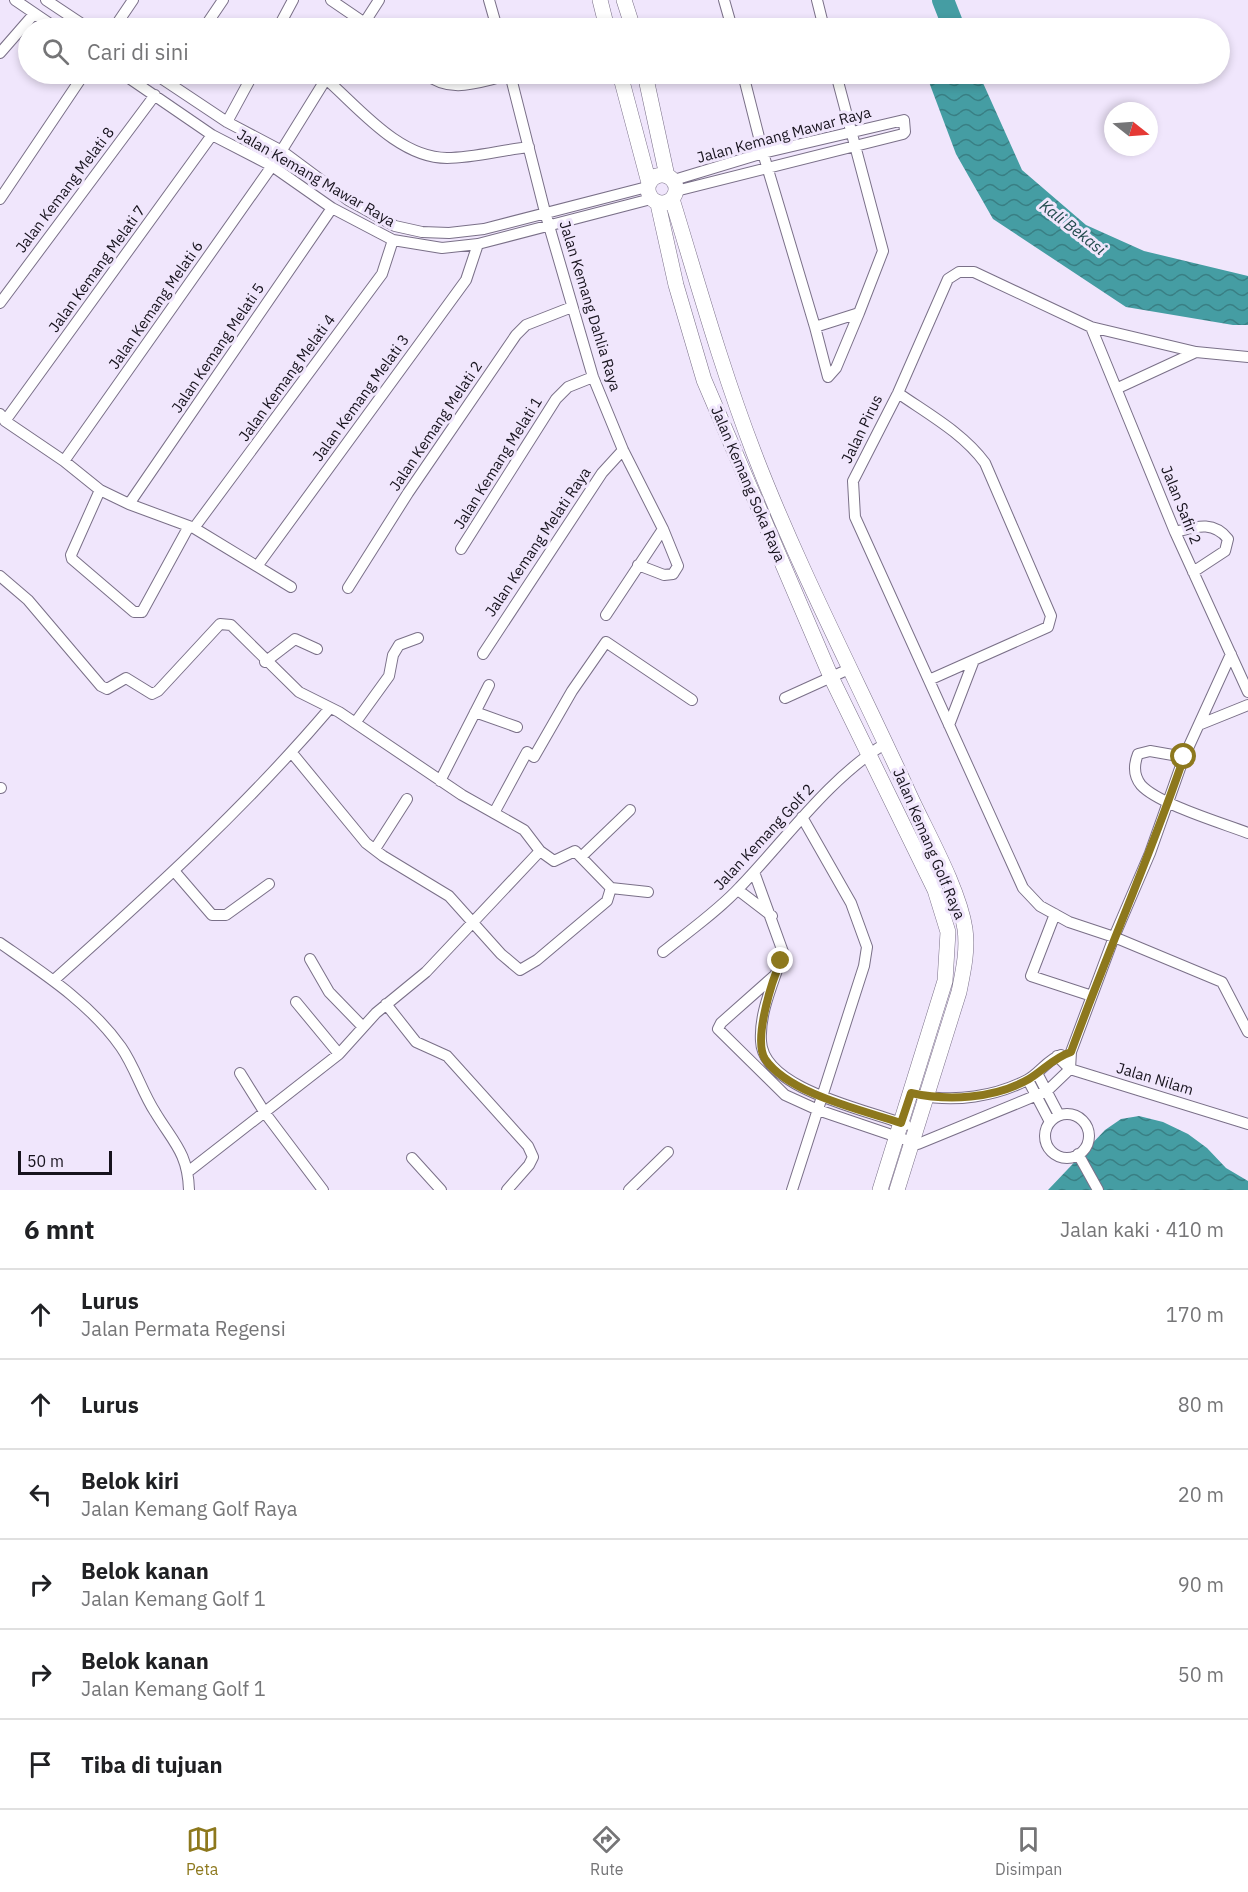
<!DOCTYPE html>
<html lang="id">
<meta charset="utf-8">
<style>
:root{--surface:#fff;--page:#f6f6f6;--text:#202124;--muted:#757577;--line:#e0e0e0;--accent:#8d781d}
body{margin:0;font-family:"IBM Plex Sans",sans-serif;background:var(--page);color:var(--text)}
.compass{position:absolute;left:1104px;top:102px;width:54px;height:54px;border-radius:50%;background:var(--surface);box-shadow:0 3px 9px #0003;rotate:107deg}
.scale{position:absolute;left:18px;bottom:15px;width:94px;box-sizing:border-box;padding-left:6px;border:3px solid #17131d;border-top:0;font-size:16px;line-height:21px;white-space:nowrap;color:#17131d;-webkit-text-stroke:4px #f0e6fc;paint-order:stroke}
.stop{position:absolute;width:18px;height:18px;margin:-14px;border:4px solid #8d781d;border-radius:50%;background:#fff}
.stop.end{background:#8d781d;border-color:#fff;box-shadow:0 2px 6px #0008}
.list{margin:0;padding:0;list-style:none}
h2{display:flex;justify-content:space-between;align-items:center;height:78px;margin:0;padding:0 24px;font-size:26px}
h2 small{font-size:20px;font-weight:400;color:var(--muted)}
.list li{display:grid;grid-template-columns:39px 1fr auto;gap:18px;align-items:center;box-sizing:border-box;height:90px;padding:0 24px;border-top:2px solid var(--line)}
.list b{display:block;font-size:22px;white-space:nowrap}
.list p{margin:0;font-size:20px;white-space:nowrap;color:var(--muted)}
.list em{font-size:20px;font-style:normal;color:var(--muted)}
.icon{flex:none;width:33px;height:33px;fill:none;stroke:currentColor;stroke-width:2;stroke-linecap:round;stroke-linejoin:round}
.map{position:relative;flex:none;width:1248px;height:1190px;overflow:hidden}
.search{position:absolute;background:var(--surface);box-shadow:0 3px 9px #0003;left:18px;right:18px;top:18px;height:66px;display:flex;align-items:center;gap:15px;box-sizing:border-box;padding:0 21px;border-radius:33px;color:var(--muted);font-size:22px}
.sheet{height:618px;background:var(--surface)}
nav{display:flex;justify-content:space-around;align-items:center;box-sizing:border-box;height:84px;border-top:2px solid var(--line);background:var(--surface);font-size:16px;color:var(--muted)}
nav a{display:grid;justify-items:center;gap:3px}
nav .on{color:var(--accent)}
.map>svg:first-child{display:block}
</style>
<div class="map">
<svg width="1248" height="1190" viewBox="0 0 1248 1190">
<defs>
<pattern id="water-waves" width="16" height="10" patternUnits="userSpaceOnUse" patternTransform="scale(1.5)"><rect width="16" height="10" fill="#459da3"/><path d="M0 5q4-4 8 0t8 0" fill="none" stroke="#397f84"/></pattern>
</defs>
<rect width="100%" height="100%" fill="#f0e6fc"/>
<path fill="url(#water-waves)" d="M926 74H979L1022 170 1086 225 1144 251 1248 276V325H1233L1126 307 993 219 956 154Z
M1139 1116 1163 1122 1188 1134 1207 1148 1226 1168 1248 1181V1190H1048L1105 1130 1121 1119Z"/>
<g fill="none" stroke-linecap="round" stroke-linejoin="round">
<path stroke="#459da3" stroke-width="22" d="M943 0 954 28"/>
<defs>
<path id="street" d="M15 0 56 28
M46 0 88 28
M331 0 372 28
M489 0 497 28
M724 0 732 28
M817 0 824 28
M114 28 133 0
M204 28 223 0
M278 28 293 0
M361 28 379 0
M0 53 34 14
M123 74 212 135 272 166 332 208 393 240 442 248 478 244 651 199
M155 74 227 122 282 151 348 200 395 226 422 232 449 233 484 229 647 187
M426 74C452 95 480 81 510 75
M510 74 545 212 593 377 623 450 663 529 678 566 673 574 664 575 638 565
M743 74 763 153 815 327 859 313 883 251 836 74
M326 79C359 108 399 158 447 158 473 158 502 150 529 147
M227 122 253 74
M674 180 763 153 904 120 905 132 903 134 676 191
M0 199 84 74
M0 303 155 95
M815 327 828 377 836 368 859 313
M1091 327 1175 532 1248 692
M1248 357 1196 352 1091 327 974 272H959L948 279 898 393 853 481 855 517 1023 888 1040 906 1069 922 1114 937 1222 982 1248 1032
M1118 388 1196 352
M898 393C928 414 963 433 985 463L1051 616 1048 627 929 680
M0 414 5 421 64 461 100 490 129 504 194 528 291 587
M5 421 212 135
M64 461 272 166 329 74
M100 490 71 555 72 559 134 612H142L189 526
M129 504 332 208
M194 528 382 274 393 240
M1175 532C1195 527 1213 520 1228 539L1225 551 1193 572
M461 549 556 399 568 387 593 377
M258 565 466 280 478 244
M0 576 28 600 101 686 107 689 126 678 152 694 158 691 220 624 231 625 299 692 339 712 462 795 524 830 540 851 554 861 575 851 611 888 607 901 537 960 520 970 501 954 449 896 383 856 366 843 292 753
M348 588 408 493 516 335 526 325 572 307
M606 615 663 529
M483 654 602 473 623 450
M265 662 295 639 317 649
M785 698 849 669
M475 712 517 727
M355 723 389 676 393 655 399 645 418 638
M1201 724 1248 705
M949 725 974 660
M1184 757 1150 751 1138 754C1134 764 1133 775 1141 785 1158 804 1222 823 1248 833
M440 781 489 685
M0 788H1
M494 813 527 752 534 757 572 691 606 642 692 700
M375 849 407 799
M581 857 630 810
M175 872 212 915H226L269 884
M754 872 783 952C775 980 759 1011 761 1041 763 1090 869 1110 906 1125
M611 888 648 892
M738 890 772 916
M1055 914 1031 976 1092 996
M0 943C43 973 90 1003 121 1047 135 1067 142 1092 155 1112 173 1142 188 1153 189 1190
M663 952C689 931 718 911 740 887 787 838 828 779 886 743
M310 959 329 992 362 1026
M774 976 721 1023 718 1029 785 1095 818 1110 918 1144 1047 1091 1070 1069 1071 1052 1114 937 1150 853 1184 757 1231 654
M54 980C150 894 246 807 330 708
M296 1002 339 1054
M386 1004 416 1042 447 1056 528 1146 533 1157 529 1165 507 1190
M1057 1056 1070 1069 1248 1124
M240 1073 265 1113 323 1190
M1037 1073 1059 1115
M1028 1080 1050 1122
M920 1095C954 1103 996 1096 1027 1080 1039 1074 1048 1059 1061 1055
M1045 1136a22 22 0 1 1 44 0a22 22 0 1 1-44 0Z
M1078 1154 1098 1190
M412 1158 441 1190
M189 1171 339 1054 376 1013 426 972 540 851
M629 1190 668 1152
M792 1190 864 966 867 947 851 903 802 817"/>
<path id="secondary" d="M600 0 607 28
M624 0 633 28
M620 74 649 183
M645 74 667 176
M648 189a14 14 0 1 1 28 0a14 14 0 1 1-28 0Z
M672 199C698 284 722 370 754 453 799 570 858 682 910 796 927 833 959 889 965 929 968 951 963 972 959 992L897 1190
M658 204 676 285 704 380 831 677 935 890 948 932 945 981 880 1190"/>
</defs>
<use href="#street" stroke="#7a7088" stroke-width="12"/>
<use href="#secondary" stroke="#7a7088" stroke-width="16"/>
<use href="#street" stroke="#fff" stroke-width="10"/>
<use href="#secondary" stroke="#fff" stroke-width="15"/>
</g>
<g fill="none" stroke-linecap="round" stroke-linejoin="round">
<path stroke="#8d781d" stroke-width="8" d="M781 961C772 980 753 1040 765 1059 789 1094 862 1110 901 1123L911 1093C948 1101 994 1099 1029 1079 1044 1070 1053 1058 1071 1052 1107 953 1150 857 1184 757"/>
</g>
<g text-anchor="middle" stroke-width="6" stroke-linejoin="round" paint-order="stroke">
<g font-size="15" fill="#17131d" stroke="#f0e6fc">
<text transform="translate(784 135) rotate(-15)" y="5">Jalan Kemang Mawar Raya</text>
<text transform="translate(316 178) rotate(30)" y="5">Jalan Kemang Mawar Raya</text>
<text transform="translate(65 190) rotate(-53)" y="5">Jalan Kemang Melati 8</text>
<text transform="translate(97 269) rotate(-54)" y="5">Jalan Kemang Melati 7</text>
<text transform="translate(156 305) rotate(-55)" y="5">Jalan Kemang Melati 6</text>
<text transform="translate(590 306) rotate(73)" y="5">Jalan Kemang Dahlia Raya</text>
<text transform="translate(218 348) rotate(-56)" y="5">Jalan Kemang Melati 5</text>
<text transform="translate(287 378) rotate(-54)" y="5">Jalan Kemang Melati 4</text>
<text transform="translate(361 398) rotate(-54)" y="5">Jalan Kemang Melati 3</text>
<text transform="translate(436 426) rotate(-56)" y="5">Jalan Kemang Melati 2</text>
<text transform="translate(862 429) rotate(-64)" y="5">Jalan Pirus</text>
<text transform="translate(498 463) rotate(-58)" y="5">Jalan Kemang Melati 1</text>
<text transform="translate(748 484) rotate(67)" y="5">Jalan Kemang Soka Raya</text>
<text transform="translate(1181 505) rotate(68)" y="5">Jalan Safir 2</text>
<text transform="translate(538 542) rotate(-56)" y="5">Jalan Kemang Melati Raya</text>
<text transform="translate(764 837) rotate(-47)" y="5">Jalan Kemang Golf 2</text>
<text transform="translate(929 844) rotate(67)" y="5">Jalan Kemang Golf Raya</text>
<text transform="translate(1155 1079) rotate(17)" y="5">Jalan Nilam</text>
</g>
<g font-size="16" font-style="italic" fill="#224b4d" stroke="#f0e6fc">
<text transform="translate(1073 227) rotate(38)" y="6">Kali Bekasi</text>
</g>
</g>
</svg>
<svg class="compass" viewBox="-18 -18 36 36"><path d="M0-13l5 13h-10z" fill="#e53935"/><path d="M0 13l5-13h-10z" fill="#757577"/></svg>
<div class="scale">50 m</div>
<div class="stop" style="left:1184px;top:757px"></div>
<div class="stop end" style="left:781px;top:961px"></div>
<div class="search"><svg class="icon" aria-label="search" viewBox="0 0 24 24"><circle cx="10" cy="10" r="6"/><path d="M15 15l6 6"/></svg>Cari di sini</div>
</div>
<section class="sheet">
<h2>6 mnt<small>Jalan kaki · 410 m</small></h2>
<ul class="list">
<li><svg class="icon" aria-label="ahead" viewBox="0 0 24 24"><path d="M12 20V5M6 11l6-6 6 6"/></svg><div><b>Lurus</b><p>Jalan Permata Regensi</p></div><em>170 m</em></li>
<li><svg class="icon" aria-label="ahead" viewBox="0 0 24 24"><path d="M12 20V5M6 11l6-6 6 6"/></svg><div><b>Lurus</b></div><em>80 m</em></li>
<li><svg class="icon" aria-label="left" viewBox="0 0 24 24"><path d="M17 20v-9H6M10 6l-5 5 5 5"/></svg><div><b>Belok kiri</b><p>Jalan Kemang Golf Raya</p></div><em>20 m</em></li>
<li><svg class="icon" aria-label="right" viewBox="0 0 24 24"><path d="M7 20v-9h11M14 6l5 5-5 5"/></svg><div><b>Belok kanan</b><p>Jalan Kemang Golf 1</p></div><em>90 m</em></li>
<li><svg class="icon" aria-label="right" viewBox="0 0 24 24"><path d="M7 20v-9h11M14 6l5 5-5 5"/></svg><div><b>Belok kanan</b><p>Jalan Kemang Golf 1</p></div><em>50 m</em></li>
<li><svg class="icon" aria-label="arrive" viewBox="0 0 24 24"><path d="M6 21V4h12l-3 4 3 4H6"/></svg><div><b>Tiba di tujuan</b></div></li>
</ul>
</section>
<nav>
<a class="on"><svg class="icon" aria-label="map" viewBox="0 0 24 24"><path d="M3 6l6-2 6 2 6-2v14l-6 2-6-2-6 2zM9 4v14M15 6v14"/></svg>Peta</a>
<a><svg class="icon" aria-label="directions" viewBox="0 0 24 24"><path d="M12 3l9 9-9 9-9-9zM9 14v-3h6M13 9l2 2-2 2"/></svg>Rute</a>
<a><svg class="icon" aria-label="saved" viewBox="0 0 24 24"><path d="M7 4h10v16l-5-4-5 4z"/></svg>Disimpan</a>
</nav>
